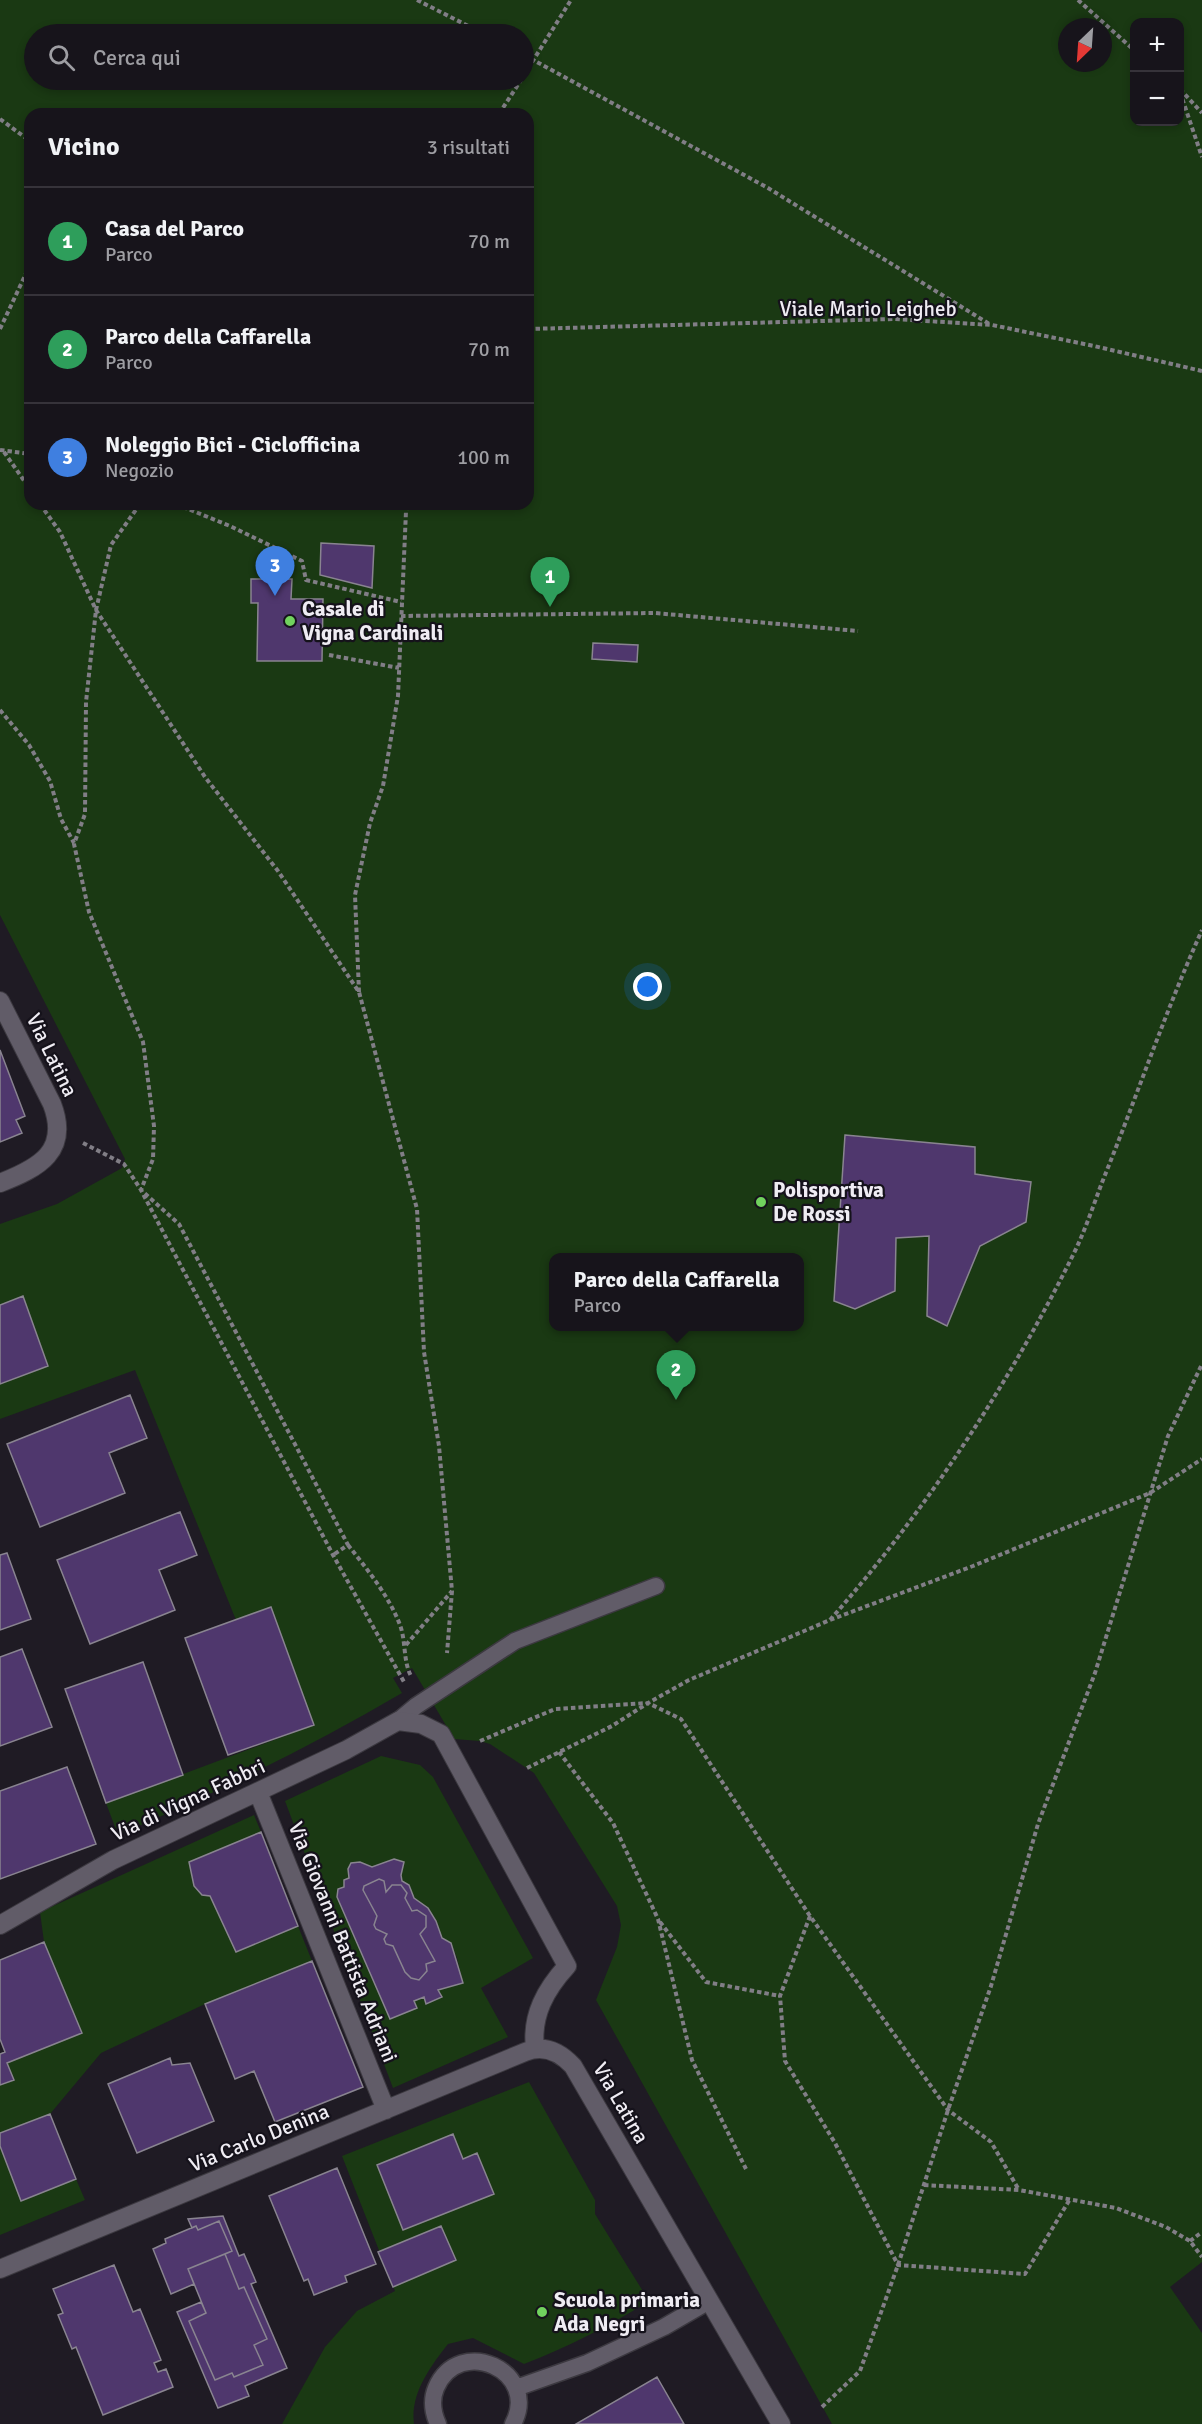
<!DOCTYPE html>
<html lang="it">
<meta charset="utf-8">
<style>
:root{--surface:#17141b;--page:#242128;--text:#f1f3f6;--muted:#9e9ea3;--line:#36333a;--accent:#ea580c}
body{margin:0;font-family:Signika,sans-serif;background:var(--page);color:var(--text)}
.controls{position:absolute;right:18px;top:18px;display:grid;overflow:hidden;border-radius:12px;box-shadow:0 3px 9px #0003}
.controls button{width:54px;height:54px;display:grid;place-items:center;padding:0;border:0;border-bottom:2px solid var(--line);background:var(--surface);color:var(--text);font:30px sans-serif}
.compass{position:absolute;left:1058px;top:18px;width:54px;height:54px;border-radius:50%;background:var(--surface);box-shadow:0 3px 9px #0003;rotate:205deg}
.you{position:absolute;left:648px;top:987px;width:21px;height:21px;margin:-15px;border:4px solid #fff;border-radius:50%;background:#1a73e8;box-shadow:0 0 0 9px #1a73e833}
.badge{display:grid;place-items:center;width:39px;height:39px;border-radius:50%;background:var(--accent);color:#fff;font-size:20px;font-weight:700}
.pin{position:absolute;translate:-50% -50px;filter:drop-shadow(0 2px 3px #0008)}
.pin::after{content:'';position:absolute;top:32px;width:21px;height:18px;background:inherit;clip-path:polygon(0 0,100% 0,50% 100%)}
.popup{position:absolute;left:549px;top:1253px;width:255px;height:78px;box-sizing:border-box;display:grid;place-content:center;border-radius:12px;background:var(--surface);filter:drop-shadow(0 2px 4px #0005);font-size:20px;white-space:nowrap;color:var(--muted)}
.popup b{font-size:22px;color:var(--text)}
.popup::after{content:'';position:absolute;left:50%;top:100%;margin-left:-12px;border:12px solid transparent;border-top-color:var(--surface)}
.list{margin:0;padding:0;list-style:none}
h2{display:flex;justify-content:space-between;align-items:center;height:78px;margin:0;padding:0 24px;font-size:26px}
h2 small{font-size:20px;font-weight:400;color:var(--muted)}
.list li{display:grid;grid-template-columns:39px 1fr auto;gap:18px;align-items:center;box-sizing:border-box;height:108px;padding:0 24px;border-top:2px solid var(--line)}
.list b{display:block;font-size:22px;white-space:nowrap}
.list p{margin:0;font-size:20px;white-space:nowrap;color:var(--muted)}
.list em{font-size:20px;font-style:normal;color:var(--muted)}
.icon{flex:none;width:33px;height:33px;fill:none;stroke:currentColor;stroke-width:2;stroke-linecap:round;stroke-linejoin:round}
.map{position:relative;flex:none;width:1202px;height:2424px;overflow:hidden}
.search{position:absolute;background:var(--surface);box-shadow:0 3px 9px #0003;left:24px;top:24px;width:510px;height:66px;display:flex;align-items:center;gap:15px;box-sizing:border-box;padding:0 21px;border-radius:33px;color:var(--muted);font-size:22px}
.panel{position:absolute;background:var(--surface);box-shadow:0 3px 9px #0003;left:24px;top:108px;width:510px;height:402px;border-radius:18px}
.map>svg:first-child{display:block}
</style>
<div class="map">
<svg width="1202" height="2424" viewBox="0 0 1202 2424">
<rect width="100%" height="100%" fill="#1f1b24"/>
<path fill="#1a3913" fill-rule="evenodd" d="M0 0H1202V2262L1170 2287 1202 2333V2424H832L596 2000 617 1947 621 1925 617 1906 534 1773 490 1744 480 1741 454 1739 412 1668 393 1678 402 1693C310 1747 216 1793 118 1835L106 1803 314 1725 271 1607 236 1620 135 1370 0 1419V1224L57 1204 122 1168 125 1159 0 915ZM1134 22H1180V122H1134ZM1067 27H1103V63H1067ZM34 34H524V80H34ZM30 114H528V504H30ZM553 1258H799V1326H553Z
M381 1756 420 1765 433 1777 533 1958 481 1988 508 2037 393 2088 285 1801ZM394 1859 404 1862 401 1875 402 1881 409 1885 414 1898 428 1908 436 1920 442 1938 451 1943 457 1958 463 1983 438 1990 441 1997 427 2004 424 1997 414 2001 417 2008 337 1897 338 1889 344 1887V1880L349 1878 348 1869 351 1863 360 1862 372 1867Z
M254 1815 261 1832 189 1862 194 1886 202 1894 210 1896 236 1952 298 1926 312 1961 205 2004 101 2053 50 2114 0 2133V2085L14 2079 7 2063 82 2033 44 1942 40 1912Z
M529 2082 595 2200V2214L649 2301C609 2326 568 2347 524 2364L473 2338 448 2344C430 2367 410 2394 414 2424H282L325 2347 357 2311 395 2291 342 2156Z
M0 2146 21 2200 76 2179 85 2200 0 2235Z"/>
<path fill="#4f376d" stroke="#898490" stroke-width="1.5" d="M321 543 374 546 372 588 320 575Z
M251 579H292L291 599H323L322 661H257L258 603H251Z
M593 643 638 645 637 662 592 659Z
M0 1050 25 1116 16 1120 22 1133 0 1142Z
M845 1135 975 1147V1174L1031 1182 1026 1222 980 1246 947 1326 927 1316 929 1236 896 1238 895 1291 855 1309 834 1301Z
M23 1296 48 1366 0 1384V1305Z
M130 1395 147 1438 109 1453 125 1493 40 1527 7 1444Z
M180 1512 197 1555 159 1570 175 1610 90 1644 57 1560Z
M7 1553 31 1619 0 1630V1555Z
M271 1607 314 1725 228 1755 185 1638Z
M22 1649 52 1727 0 1746V1657Z
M143 1662 183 1775 106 1803 65 1689Z
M67 1767 96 1844 0 1879V1791Z
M261 1832 298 1926 236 1952 210 1896 202 1895 194 1886 189 1862Z
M394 1859 404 1862 401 1875 402 1881 409 1885 414 1898 428 1908 436 1921 442 1938 451 1943 463 1983 438 1990 442 1997 426 2004 424 1997 414 2001 417 2008 390 2019 337 1897 338 1889 344 1887V1880L349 1878 348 1869 351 1863 360 1862 372 1867Z
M379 1879 384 1881 386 1892 392 1885H401L407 1893 405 1898 412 1911 417 1910 426 1916V1927L420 1934 435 1961 426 1964 427 1971 419 1980 411 1978 405 1972 393 1946 386 1944 384 1939 387 1934 376 1929 374 1925 377 1916 363 1890 364 1886Z
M44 1942 82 2033 7 2063 14 2080 0 2085V2054L5 2052 0 2039V1960Z
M312 1961 363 2087 275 2122 254 2071 235 2079 205 2004Z
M170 2058 172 2065 190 2063 214 2121 137 2153 108 2084Z
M50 2114 76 2179 21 2201 0 2146V2133Z
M453 2134 463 2159 477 2153 494 2194 403 2230 377 2165Z
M337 2168 376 2264 345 2276 347 2282 314 2295 308 2279 304 2281 269 2196Z
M223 2216 239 2256 244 2254 256 2282 251 2284 287 2368 245 2386 249 2396 218 2408 177 2312 201 2302 206 2313 189 2321 215 2380 232 2373 234 2377 263 2365 254 2345 267 2339 244 2287 239 2289 225 2254 232 2251 219 2221 198 2230 196 2226 192 2228 188 2219Z
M219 2221 232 2251 188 2269 194 2284 171 2294 153 2249 166 2243 165 2239 196 2226 198 2230Z
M441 2226 456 2260 393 2287 378 2252Z
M225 2254 239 2289 244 2287 267 2339 254 2345 263 2365 234 2377 232 2373 215 2380 189 2321 206 2313 188 2269Z
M114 2265 133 2312 140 2309 161 2360 154 2363 158 2372 166 2369 173 2387 103 2415 76 2347 72 2349 58 2315 63 2313 53 2289Z
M657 2377 684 2424H576Z"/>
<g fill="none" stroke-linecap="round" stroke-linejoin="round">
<defs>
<path id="service" d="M398 1721 416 1706 515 1641 656 1586
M516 2388 587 2363 664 2327 709 2301
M438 2424C433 2413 431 2400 436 2388 459 2334 541 2371 513 2424"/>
<path id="minor" d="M0 1001 52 1104C70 1151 39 1168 0 1183
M258 1792 386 2110
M0 1925 113 1860 346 1750 398 1721 421 1724 441 1734 567 1966C546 1989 531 2015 535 2048
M0 2269 525 2052C544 2044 560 2052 573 2066L781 2424"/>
</defs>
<use href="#service" stroke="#3c3940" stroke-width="19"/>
<use href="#minor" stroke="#3c3940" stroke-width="20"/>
<path stroke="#817e86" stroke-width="4" stroke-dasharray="4.5 3" stroke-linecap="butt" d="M417 0 484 34
M1078 0 1134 50
M524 55 768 188 991 325
M524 75 571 0
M1180 89 1202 113
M1180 92 1202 157
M499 114 521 80
M0 119 30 141
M0 329 30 265
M528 329 894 319 992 325 1094 346 1202 371
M0 450 30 454
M4 452 30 489
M40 504 60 532 96 610 205 777 278 871 359 992 417 1209 424 1352 439 1446 452 1591 447 1653
M140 504 111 545 96 610 86 702 85 814 74 844 89 912 143 1042 154 1126 153 1159 141 1190 179 1224 348 1545 333 1555
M176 504 230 526 302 561 306 580 401 602
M401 616 655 613 858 631
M329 655 399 668
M0 710 29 745 50 781 61 819 74 843
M359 992 355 895 370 823 383 786 398 696 406 511 408 504
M83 1143 124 1164 141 1190 333 1555 404 1682
M348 1545C367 1569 389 1596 400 1625 406 1641 403 1661 411 1676
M830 1620C926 1511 1011 1381 1075 1251 1087 1226 1095 1200 1105 1175 1138 1093 1166 1010 1202 930
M406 1645 452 1591
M480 1741 555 1709 648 1703 689 1680 830 1620 973 1566 1150 1493 1202 1459
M559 1752 613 1823 658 1919 692 2060 746 2169
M527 1768 612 1726 648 1703 681 1719 810 1916 948 2110 991 2142 1019 2190
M810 1916 780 1996 785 2061 835 2143 898 2265 1025 2274 1070 2199
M660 1922 706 1982 780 1996
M924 2185 1019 2190 1116 2208 1166 2227 1190 2241 1202 2257
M1190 2241 1202 2232
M822 2407 860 2371 898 2265 948 2110 991 1986 1038 1824 1095 1673 1168 1436 1202 1364"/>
<use href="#service" stroke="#615c68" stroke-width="16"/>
<use href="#minor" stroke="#615c68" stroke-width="18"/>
</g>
<g fill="#71d25e" stroke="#15121b" stroke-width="2">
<circle cx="290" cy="621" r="6"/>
<circle cx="761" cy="1202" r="6"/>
<circle cx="542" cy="2312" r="6"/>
</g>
<g text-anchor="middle" stroke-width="4.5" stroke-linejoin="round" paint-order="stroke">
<g font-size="21" fill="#efecf3" stroke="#15121b">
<text x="868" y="316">Viale Mario Leigheb</text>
<text transform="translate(52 1055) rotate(64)" y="7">Via Latina</text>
<text transform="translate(188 1800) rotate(-25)" y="7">Via di Vigna Fabbri</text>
<text transform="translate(343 1942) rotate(68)" y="7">Via Giovanni Battista Adriani</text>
<text transform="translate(621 2103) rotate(60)" y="7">Via Latina</text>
<text transform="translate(259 2138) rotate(-22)" y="7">Via Carlo Denina</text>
</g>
<g font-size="21" font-weight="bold" fill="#efecf3" stroke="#15121b" text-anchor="start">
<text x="302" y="616">Casale di<tspan x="302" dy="24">Vigna Cardinali</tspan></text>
<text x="773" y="1197">Polisportiva<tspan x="773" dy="24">De Rossi</tspan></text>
<text x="554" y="2307">Scuola primaria<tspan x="554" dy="24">Ada Negri</tspan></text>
</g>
</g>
</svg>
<div class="controls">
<button>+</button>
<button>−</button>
</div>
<svg class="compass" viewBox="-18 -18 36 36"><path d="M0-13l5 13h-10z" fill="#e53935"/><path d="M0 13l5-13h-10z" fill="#9e9ea3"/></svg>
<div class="you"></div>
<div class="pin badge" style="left:550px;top:607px;background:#2e9e5b">1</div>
<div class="pin badge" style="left:676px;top:1400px;background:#2e9e5b">2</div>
<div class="popup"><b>Parco della Caffarella</b>Parco</div>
<div class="pin badge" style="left:275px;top:596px;background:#3f7fe0">3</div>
<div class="search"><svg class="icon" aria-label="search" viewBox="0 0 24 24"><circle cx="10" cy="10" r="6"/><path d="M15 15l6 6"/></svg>Cerca qui</div>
<section class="panel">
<h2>Vicino<small>3 risultati</small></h2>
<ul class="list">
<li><span class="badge" style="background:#2e9e5b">1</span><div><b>Casa del Parco</b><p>Parco</p></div><em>70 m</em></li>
<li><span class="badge" style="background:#2e9e5b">2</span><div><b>Parco della Caffarella</b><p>Parco</p></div><em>70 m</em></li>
<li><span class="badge" style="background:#3f7fe0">3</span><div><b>Noleggio Bici - Ciclofficina</b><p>Negozio</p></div><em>100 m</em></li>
</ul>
</section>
</div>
